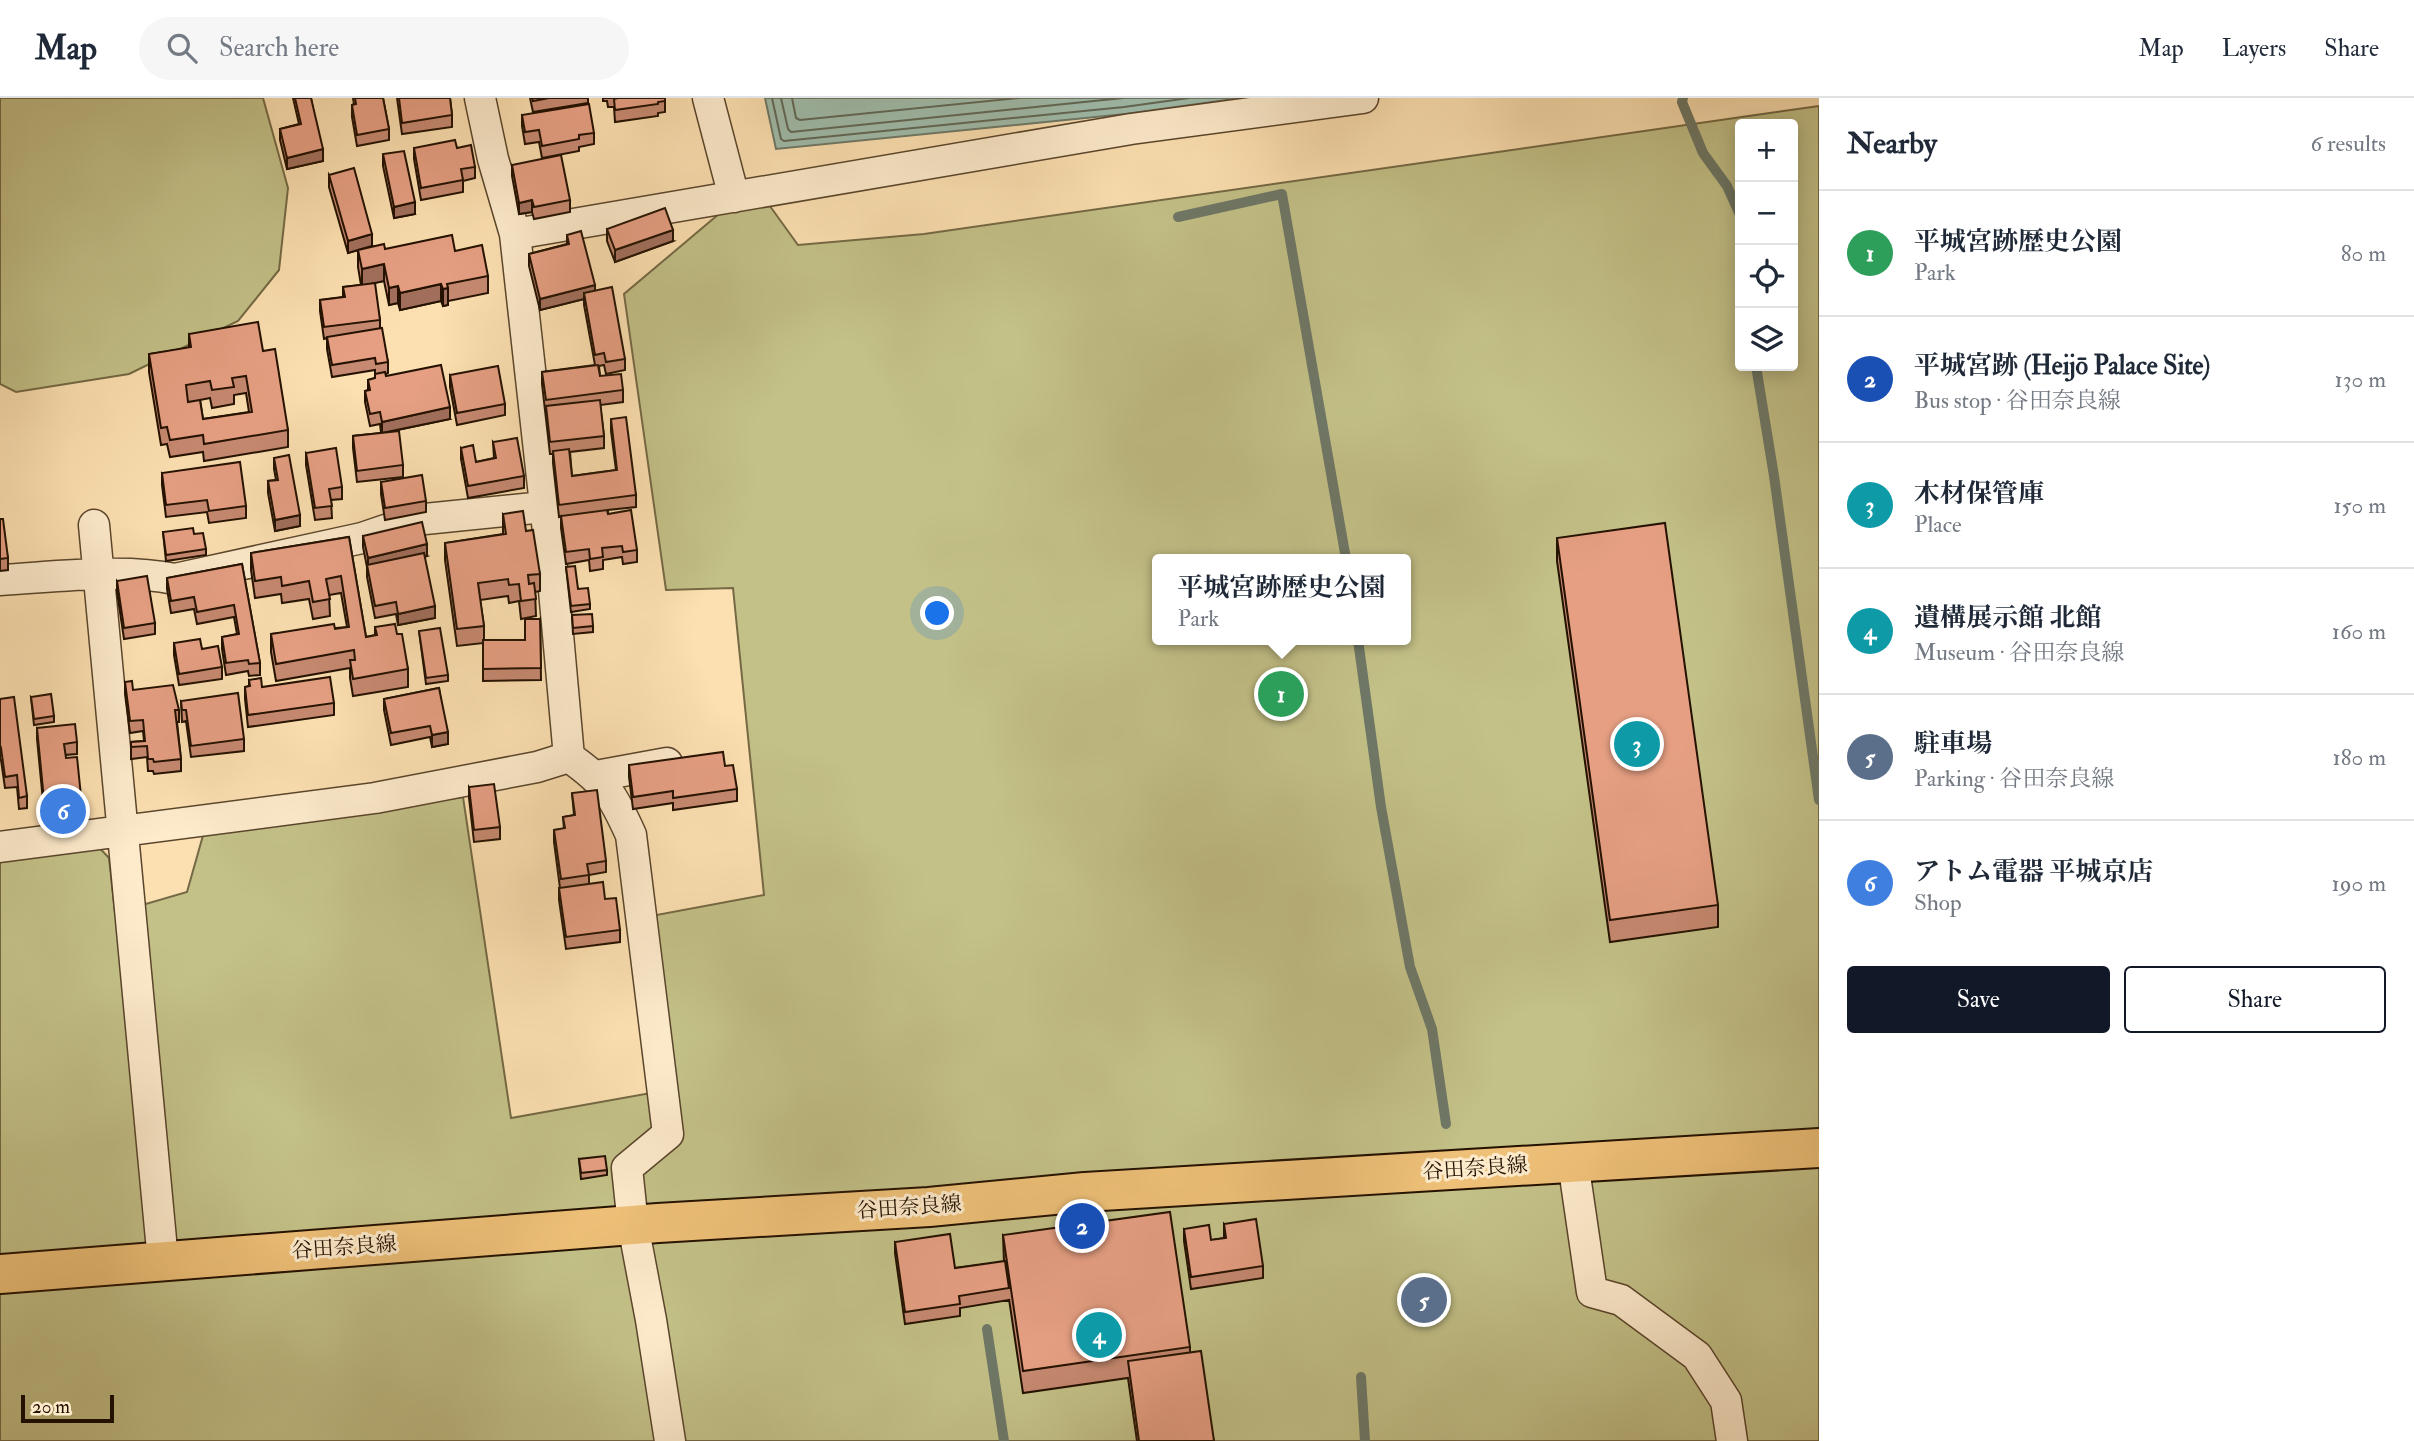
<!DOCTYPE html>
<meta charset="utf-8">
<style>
:root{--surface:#fff;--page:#f6f6f7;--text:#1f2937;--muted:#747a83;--line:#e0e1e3;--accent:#111827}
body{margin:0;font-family:"IM FELL Double Pica","Noto Serif JP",serif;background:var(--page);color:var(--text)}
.controls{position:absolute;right:21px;top:21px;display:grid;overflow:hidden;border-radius:7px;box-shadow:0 4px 18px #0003}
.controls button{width:63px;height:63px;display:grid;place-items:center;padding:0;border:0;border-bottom:2px solid var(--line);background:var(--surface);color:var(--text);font:35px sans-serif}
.scale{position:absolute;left:21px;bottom:18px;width:93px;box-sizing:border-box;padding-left:7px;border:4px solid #241100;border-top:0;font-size:19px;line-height:24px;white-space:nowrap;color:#241100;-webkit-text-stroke:5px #fdebcc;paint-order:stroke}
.you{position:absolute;left:938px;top:516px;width:24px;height:24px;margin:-18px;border:5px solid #fff;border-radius:50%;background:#1a73e8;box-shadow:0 0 0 10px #1a73e833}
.badge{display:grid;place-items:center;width:46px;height:46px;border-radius:50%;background:var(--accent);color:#fff;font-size:23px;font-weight:700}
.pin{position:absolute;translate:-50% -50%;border:4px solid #fff;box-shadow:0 2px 7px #0006}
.popup{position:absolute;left:1152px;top:456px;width:259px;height:91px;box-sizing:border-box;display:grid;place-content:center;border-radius:7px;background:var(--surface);filter:drop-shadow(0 2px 5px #0005);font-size:23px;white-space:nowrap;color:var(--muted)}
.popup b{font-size:26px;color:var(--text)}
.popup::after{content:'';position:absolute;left:50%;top:100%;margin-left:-14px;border:14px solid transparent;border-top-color:var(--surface)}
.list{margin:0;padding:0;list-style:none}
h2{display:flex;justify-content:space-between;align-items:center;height:91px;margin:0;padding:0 28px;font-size:30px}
h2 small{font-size:23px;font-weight:400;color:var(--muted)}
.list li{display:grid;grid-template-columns:46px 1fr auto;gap:21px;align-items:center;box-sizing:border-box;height:126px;padding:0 28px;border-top:2px solid var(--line)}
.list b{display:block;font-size:26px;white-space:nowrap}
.list p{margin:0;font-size:23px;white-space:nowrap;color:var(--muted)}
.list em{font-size:23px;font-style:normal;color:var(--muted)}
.actions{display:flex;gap:14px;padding:21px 28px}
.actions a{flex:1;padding:16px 0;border:2px solid var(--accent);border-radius:7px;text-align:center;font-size:24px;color:var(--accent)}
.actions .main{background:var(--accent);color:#fff}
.icon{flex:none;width:38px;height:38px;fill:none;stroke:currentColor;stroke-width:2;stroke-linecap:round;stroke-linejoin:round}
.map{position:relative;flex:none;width:1819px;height:1343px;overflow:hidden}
header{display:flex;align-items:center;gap:42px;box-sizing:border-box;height:98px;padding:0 35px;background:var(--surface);border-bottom:2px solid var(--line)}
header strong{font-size:33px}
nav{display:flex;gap:38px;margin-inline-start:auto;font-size:24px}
.search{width:490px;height:63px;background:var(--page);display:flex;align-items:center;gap:18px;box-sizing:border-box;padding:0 24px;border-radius:38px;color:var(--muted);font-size:26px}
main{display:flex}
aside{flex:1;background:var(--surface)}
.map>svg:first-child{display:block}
</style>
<header>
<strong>Map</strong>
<div class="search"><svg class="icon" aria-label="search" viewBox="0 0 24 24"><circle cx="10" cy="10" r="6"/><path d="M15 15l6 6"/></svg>Search here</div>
<nav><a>Map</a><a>Layers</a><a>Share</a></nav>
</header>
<main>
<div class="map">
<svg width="1819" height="1343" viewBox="0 0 1819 1343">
<rect width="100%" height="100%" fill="#fce0b1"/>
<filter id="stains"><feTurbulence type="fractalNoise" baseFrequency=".00286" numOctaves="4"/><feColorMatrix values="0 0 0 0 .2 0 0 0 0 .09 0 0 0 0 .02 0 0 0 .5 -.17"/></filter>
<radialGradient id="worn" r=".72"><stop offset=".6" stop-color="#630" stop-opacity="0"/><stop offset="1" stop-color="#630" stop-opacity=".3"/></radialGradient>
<path fill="#c3c188" stroke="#746944" stroke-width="2" fill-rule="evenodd" d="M0 0H263L288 90 279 172 238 223 129 276 16 294 0 286Z
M1819 8V1343H0V757L95 745 109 760 115 815 187 794 204 734 463 699 511 1020 668 992 651 818 764 797 733 490 666 492 624 196 726 110 767 104 798 147 924 136ZM1740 26H1793V268H1740ZM1157 461H1405V542H1157Z"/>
<path fill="#9fbdac" stroke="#6e7867" stroke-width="2" d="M765 0H1241L1125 16 776 51Z"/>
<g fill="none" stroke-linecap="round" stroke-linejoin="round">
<path stroke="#626756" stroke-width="2" d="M772 0 781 41 784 43 1124 9 1189 0
M781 0 788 31 791 34 1123 0
M792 0 796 20 800 22 1019 0"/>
<path stroke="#6e7867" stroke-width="10" d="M1683 0 1682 4 1703 55 1727 88 1740 117
M1178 119 1282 96 1346 461
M1756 268 1774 378 1819 702
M1358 542 1381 709 1410 869 1432 931 1446 1026
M987 1231 1004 1343
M1361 1279 1365 1343"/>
<defs>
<path id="minor" d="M480 0 493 61 515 136 552 470 569 659C606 685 613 697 631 737L668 1036 627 1070 633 1127 651 1222 670 1343
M708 0 734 99
M515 136 1131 31 1363 0
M94 427 163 1163
M0 482C54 479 122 470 175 481L362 440 415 422 544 409
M596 678 667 665
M0 749 375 700 537 669 569 659
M1573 1064 1592 1194 1621 1202 1697 1258 1726 1303 1732 1343"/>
<path id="major" d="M0 1176 658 1125 929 1109 1085 1094 1819 1050"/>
</defs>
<use href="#minor" stroke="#5a452c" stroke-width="33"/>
<use href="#major" stroke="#241100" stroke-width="42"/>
<use href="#minor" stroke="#fdebcc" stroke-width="30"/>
<use href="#major" stroke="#eec078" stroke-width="38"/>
</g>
<path fill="#c68971" stroke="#241100" stroke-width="2" fill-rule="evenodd" d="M293 0H311L323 63 287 71 280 42V31L299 26Z
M353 0H383L389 31V42L357 48 352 19V7L354 6Z
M397 0H450L452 17V29L402 36Z
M530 0H588V5L533 14Z
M603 0H665V14L658 15V18L615 24 614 9H608L607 3H603Z
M522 17 594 35V46L579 49V53L542 60 539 44 525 46 522 28Z
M414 50H457L475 69V80L463 83V94L421 102 414 61Z
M383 56 415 116 394 120 383 68Z
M512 67 570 102V114L534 121 532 114 519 116 512 78Z
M329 77 372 148 385 151 455 153 488 178V195L448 203V207L443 208 441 203 400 212 398 205 389 207 384 183 373 185 380 222V230L388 264V275L386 276V278L450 321 388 334 403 367V379L357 384 353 350V338L381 335 380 326 370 328 365 304V293L368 292V282L375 280V272L332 279 327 251V240L324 241 320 213V202L343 199V189L361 187 358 169V152L348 155 329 89Z
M607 131 673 143 615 164 607 143Z
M567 137 595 193 625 261V272L606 276 604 267 599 268 600 278 623 292V304L600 307 604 338V350L570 354 572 378 616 372 611 333V321L636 397V409L608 412V416L637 452V464L623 466 622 459 603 462V471L590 473 589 462 566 466 561 430V418L559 419 553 365V356H550L542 286V274L595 267 584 207V201L540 212 529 168V156L567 146Z
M189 236 263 253 288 332V349L204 363 203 354 170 359 167 346 161 347 149 274V256L189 250ZM246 295 249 314 203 321 200 302 210 300 212 310 234 306V297Z
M450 277 505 306V317L457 327 450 289Z
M493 344 524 378V390L468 400 461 361V350L476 364 494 360Z
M306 355 342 389V401L331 402 332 420 315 422 306 367Z
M274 360 300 428 275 433 268 395V383L276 382 274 371Z
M162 375 246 408V420L209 425 207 414 166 419 162 387Z
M381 384 426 403V414L385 422 381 396Z
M503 416 526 433 540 476V493L535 494 536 518 521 521 519 503 509 505 508 498 480 502 484 528V542H525L540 521 541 582 483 583V545L457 548 445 462V445L503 436Z
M0 421 8 460V472L0 473Z
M163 434 194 436 206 451V457L166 463Z
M363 438 427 458 424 459 435 520 398 527 396 516 375 520 367 479V469L363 449Z
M349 439 366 539 375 537V529L397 536 408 571V589L353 598 350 580V570L276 583 271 554V536L347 529 341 495 329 497 330 518 313 521 309 501 282 505 281 496 255 500 251 472V455Z
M1557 440 1718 807V829L1610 844 1557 463Z
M242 466 260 565V577L249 578 248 573 226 577 222 551V539L237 536 234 519 197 526 194 511 171 515 167 491V480Z
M566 469 578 491 590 506V511L571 514Z
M117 483 155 525V536L124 541 117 494Z
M572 517 593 528V534L573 536Z
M419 533 448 577V583L426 586Z
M174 545 202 551 222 569V581L179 587 174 557Z
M249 582 262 589 334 605V617L248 629 245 601V589L249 588Z
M125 584 133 592 179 612V624H177L181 661V673L154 676 153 673H148L147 659 131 661V644L144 643 143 633 130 635 125 596Z
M439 590 448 646 432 649 430 639 391 647 384 612V601Z
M31 599 54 618V624L34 627Z
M0 601 27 698V710L19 711 17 689 5 690 1 662H0Z
M181 603 244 641V653L191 659 186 623 182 624Z
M37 630 77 644V656L65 657 82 708V720L45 724 37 641Z
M629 667 725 668 737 691V703L673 712V705L633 711 629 679Z
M469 689 500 729V741L474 744 469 700Z
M572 695 606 763V774L589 777V786L605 801 620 832V844L566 851 559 802V790H560L554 744V732L564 731 563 719 574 717Z
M579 1061 607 1072V1077L581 1081Z
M1224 1126 1263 1168V1180L1191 1191 1184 1143V1131L1211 1142 1224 1140Z
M1003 1137 1190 1249V1254L1214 1343H1137L1128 1280 1023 1295 1009 1201V1202L960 1210V1218L905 1226 895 1155V1144L955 1170 1004 1164Z"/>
<path fill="#a16f5c" stroke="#241100" stroke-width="2" d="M323 51V63L287 71V60Z
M532 102V114L519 116V105Z
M415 104V116L394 120V109Z
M673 132V143L615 164V152Z
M372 136V148L348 155V143Z
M384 166V183L362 188V171Z
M441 186V203L400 212V195Z
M595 187V198L584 195V201L540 212V201Z
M398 188V205L389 207V190Z
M448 190V207L443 208V191Z
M450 309V321L382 335V324Z
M300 417V428L275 433V422Z
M427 446V458L368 472V460Z
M435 508V520L398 527V516Z
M448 634V646L432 649V637Z"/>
<path fill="#e69f83" stroke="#241100" stroke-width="2" fill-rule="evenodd" d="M295 0H311L323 51 287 60 280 31 301 26Z
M355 0H383L389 31 357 37 352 7 356 6Z
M399 0H450L452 17 402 25Z
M532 0H549L533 3Z
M618 0H665V3L658 4V6L615 12 614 1Z
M589 6 594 35 579 37V41L542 48 539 32 525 34 522 17Z
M455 42 457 50 471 47 475 69 461 71 463 82 421 90 414 50Z
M404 53 415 104 394 109 383 56Z
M561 57 570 102 534 109 532 102 519 105 512 67Z
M354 70 372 136 348 143 329 77Z
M665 110 673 132 615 152 607 131Z
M581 133 595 187 540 201 529 156 569 146 567 137Z
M452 137 455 153 482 147 488 178 447 186 448 190 443 191 441 186 400 195 398 188 389 190 384 166 362 171 358 152 384 146 385 151Z
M375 185 380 222 324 229 320 202 345 199 343 189Z
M612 189 625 261 606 264 604 255 595 257 584 195Z
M258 224 263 253 275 251 288 332 204 346 203 337 170 342 167 329 161 330 149 256 191 249 189 236ZM246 278 252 314 203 321 200 302 188 304 186 287 210 283 212 292 234 289 232 280Z
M382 230 388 264 376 266 375 260 332 267 327 239Z
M441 267 450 309 382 324 380 314 370 316 365 293 370 292 368 282 375 280V276L385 274 386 278Z
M598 267 600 278 621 276 623 292 546 302 542 274Z
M498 268 505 306 457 315 450 277Z
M600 302 604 338 550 344 546 308Z
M626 319 636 397 559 407 553 353 569 351 572 378 617 372 611 321Z
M399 333 403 367 357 373 353 338Z
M517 340 524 378 468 388 461 350 473 347 476 364 496 360 493 344Z
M336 350 342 389 329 391 332 408 315 410 306 355Z
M289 357 300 417 275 422 268 383 278 382 274 360Z
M240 364 246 408 209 413 207 402 166 407 162 375Z
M422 377 426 403 385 410 381 384Z
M607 412 608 416 631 412 637 452 623 454 622 448 602 450 603 459 590 461 589 451 566 454 561 418Z
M523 413 526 433 533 432 540 476 528 477 529 486 534 485 536 501 521 503 519 486 509 487 508 481 478 485 484 528 457 531 445 445 506 436 503 416Z
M0 421H3L8 460 0 461Z
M422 424 427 446 368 460 363 438Z
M1665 425 1718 807 1610 822 1557 440Z
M193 430 194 436 203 435 206 451 166 457 163 434Z
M349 439 366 539 377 537 375 529 395 526 397 536H402L408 571 353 581 350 562H355L354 552 276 566 271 536 334 526 335 531 349 529 341 478 326 481 330 501 313 504 309 483 282 488 281 479 255 483 251 455Z
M424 455 435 508 398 516 396 504 375 508 367 467Z
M242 466 260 565 249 566 248 562 226 565 222 539 239 536 234 507 197 514 194 499 171 503 167 480Z
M575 468 578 491 588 490 590 506 571 508 566 469Z
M147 478 155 525 124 530 117 483Z
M592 516 593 528 573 530 572 517Z
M525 521H540L541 570 483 571V542H525Z
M440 530 448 577 426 580 419 533Z
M200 541 202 551 218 548 222 569 179 576 174 545Z
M330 579 334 605 248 617 245 589 250 588 249 582 261 580 262 589Z
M132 583 133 592 173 587 179 612H175L181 661 154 664 153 661H148L147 648 131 649V644L145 643 143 622 130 623 125 584Z
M439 590 448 634 432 637 430 628 391 635 384 601Z
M238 595 244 641 191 648 186 612H182L181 603Z
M51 596 54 618 34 621 31 599Z
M14 599 27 698 19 700 17 677 5 679 1 650 0 651V601Z
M75 626 77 644 64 646 66 660 77 659 82 708 45 712 37 630Z
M723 654 725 668 733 667 737 691 673 700V693L633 699 629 667Z
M494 686 500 729 474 732 469 689Z
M597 692 606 763 587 766 589 777 561 781 554 732 565 730 563 719 575 717 572 695Z
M603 784 605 801 616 800 620 832 566 839 559 790Z
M605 1058 607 1072 581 1075 579 1061Z
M1170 1114 1190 1249 1023 1273 1003 1137Z
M1256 1121 1263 1168 1191 1179 1184 1131 1209 1127 1211 1142 1226 1140 1224 1126Z
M950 1136 955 1170 1005 1163 1009 1190 959 1198 960 1206 905 1214 895 1144Z
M1201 1253 1214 1343H1139L1128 1263Z"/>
<g text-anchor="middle" stroke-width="6" stroke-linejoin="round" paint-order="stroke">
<g font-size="21" fill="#241100" stroke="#fdebcc">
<text transform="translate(1475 1070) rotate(-4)" y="7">谷田奈良線</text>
<text transform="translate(909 1109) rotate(-4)" y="7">谷田奈良線</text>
<text transform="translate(344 1149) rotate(-4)" y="7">谷田奈良線</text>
</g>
</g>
<rect width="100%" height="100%" filter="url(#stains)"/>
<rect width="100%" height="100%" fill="url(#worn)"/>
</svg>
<div class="controls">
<button>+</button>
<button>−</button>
<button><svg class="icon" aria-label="locate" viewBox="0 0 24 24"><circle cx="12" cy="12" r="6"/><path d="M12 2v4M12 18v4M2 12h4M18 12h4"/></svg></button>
<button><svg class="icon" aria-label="layers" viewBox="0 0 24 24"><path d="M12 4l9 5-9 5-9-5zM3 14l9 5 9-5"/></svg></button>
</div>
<div class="scale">20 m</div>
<div class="you"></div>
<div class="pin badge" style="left:1281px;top:596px;background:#2e9e5b">1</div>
<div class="popup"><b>平城宮跡歴史公園</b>Park</div>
<div class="pin badge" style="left:1082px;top:1128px;background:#1a4fb4">2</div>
<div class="pin badge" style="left:1637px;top:646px;background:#0f9aa8">3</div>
<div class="pin badge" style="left:1099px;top:1237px;background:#0f9aa8">4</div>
<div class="pin badge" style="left:1424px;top:1202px;background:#5c6f8a">5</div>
<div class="pin badge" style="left:63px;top:713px;background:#3f7fe0">6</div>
</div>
<aside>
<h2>Nearby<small>6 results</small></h2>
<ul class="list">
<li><span class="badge" style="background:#2e9e5b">1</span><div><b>平城宮跡歴史公園</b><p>Park</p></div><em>80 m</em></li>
<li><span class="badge" style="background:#1a4fb4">2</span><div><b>平城宮跡 (Heijō Palace Site)</b><p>Bus stop · 谷田奈良線</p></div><em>130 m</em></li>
<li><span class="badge" style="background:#0f9aa8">3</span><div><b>木材保管庫</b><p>Place</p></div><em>150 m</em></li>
<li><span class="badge" style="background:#0f9aa8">4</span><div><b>遺構展示館 北館</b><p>Museum · 谷田奈良線</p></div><em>160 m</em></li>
<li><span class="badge" style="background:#5c6f8a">5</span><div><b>駐車場</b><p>Parking · 谷田奈良線</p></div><em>180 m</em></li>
<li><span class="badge" style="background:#3f7fe0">6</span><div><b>アトム電器 平城京店</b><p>Shop</p></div><em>190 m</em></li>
</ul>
<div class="actions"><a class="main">Save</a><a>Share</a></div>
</aside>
</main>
